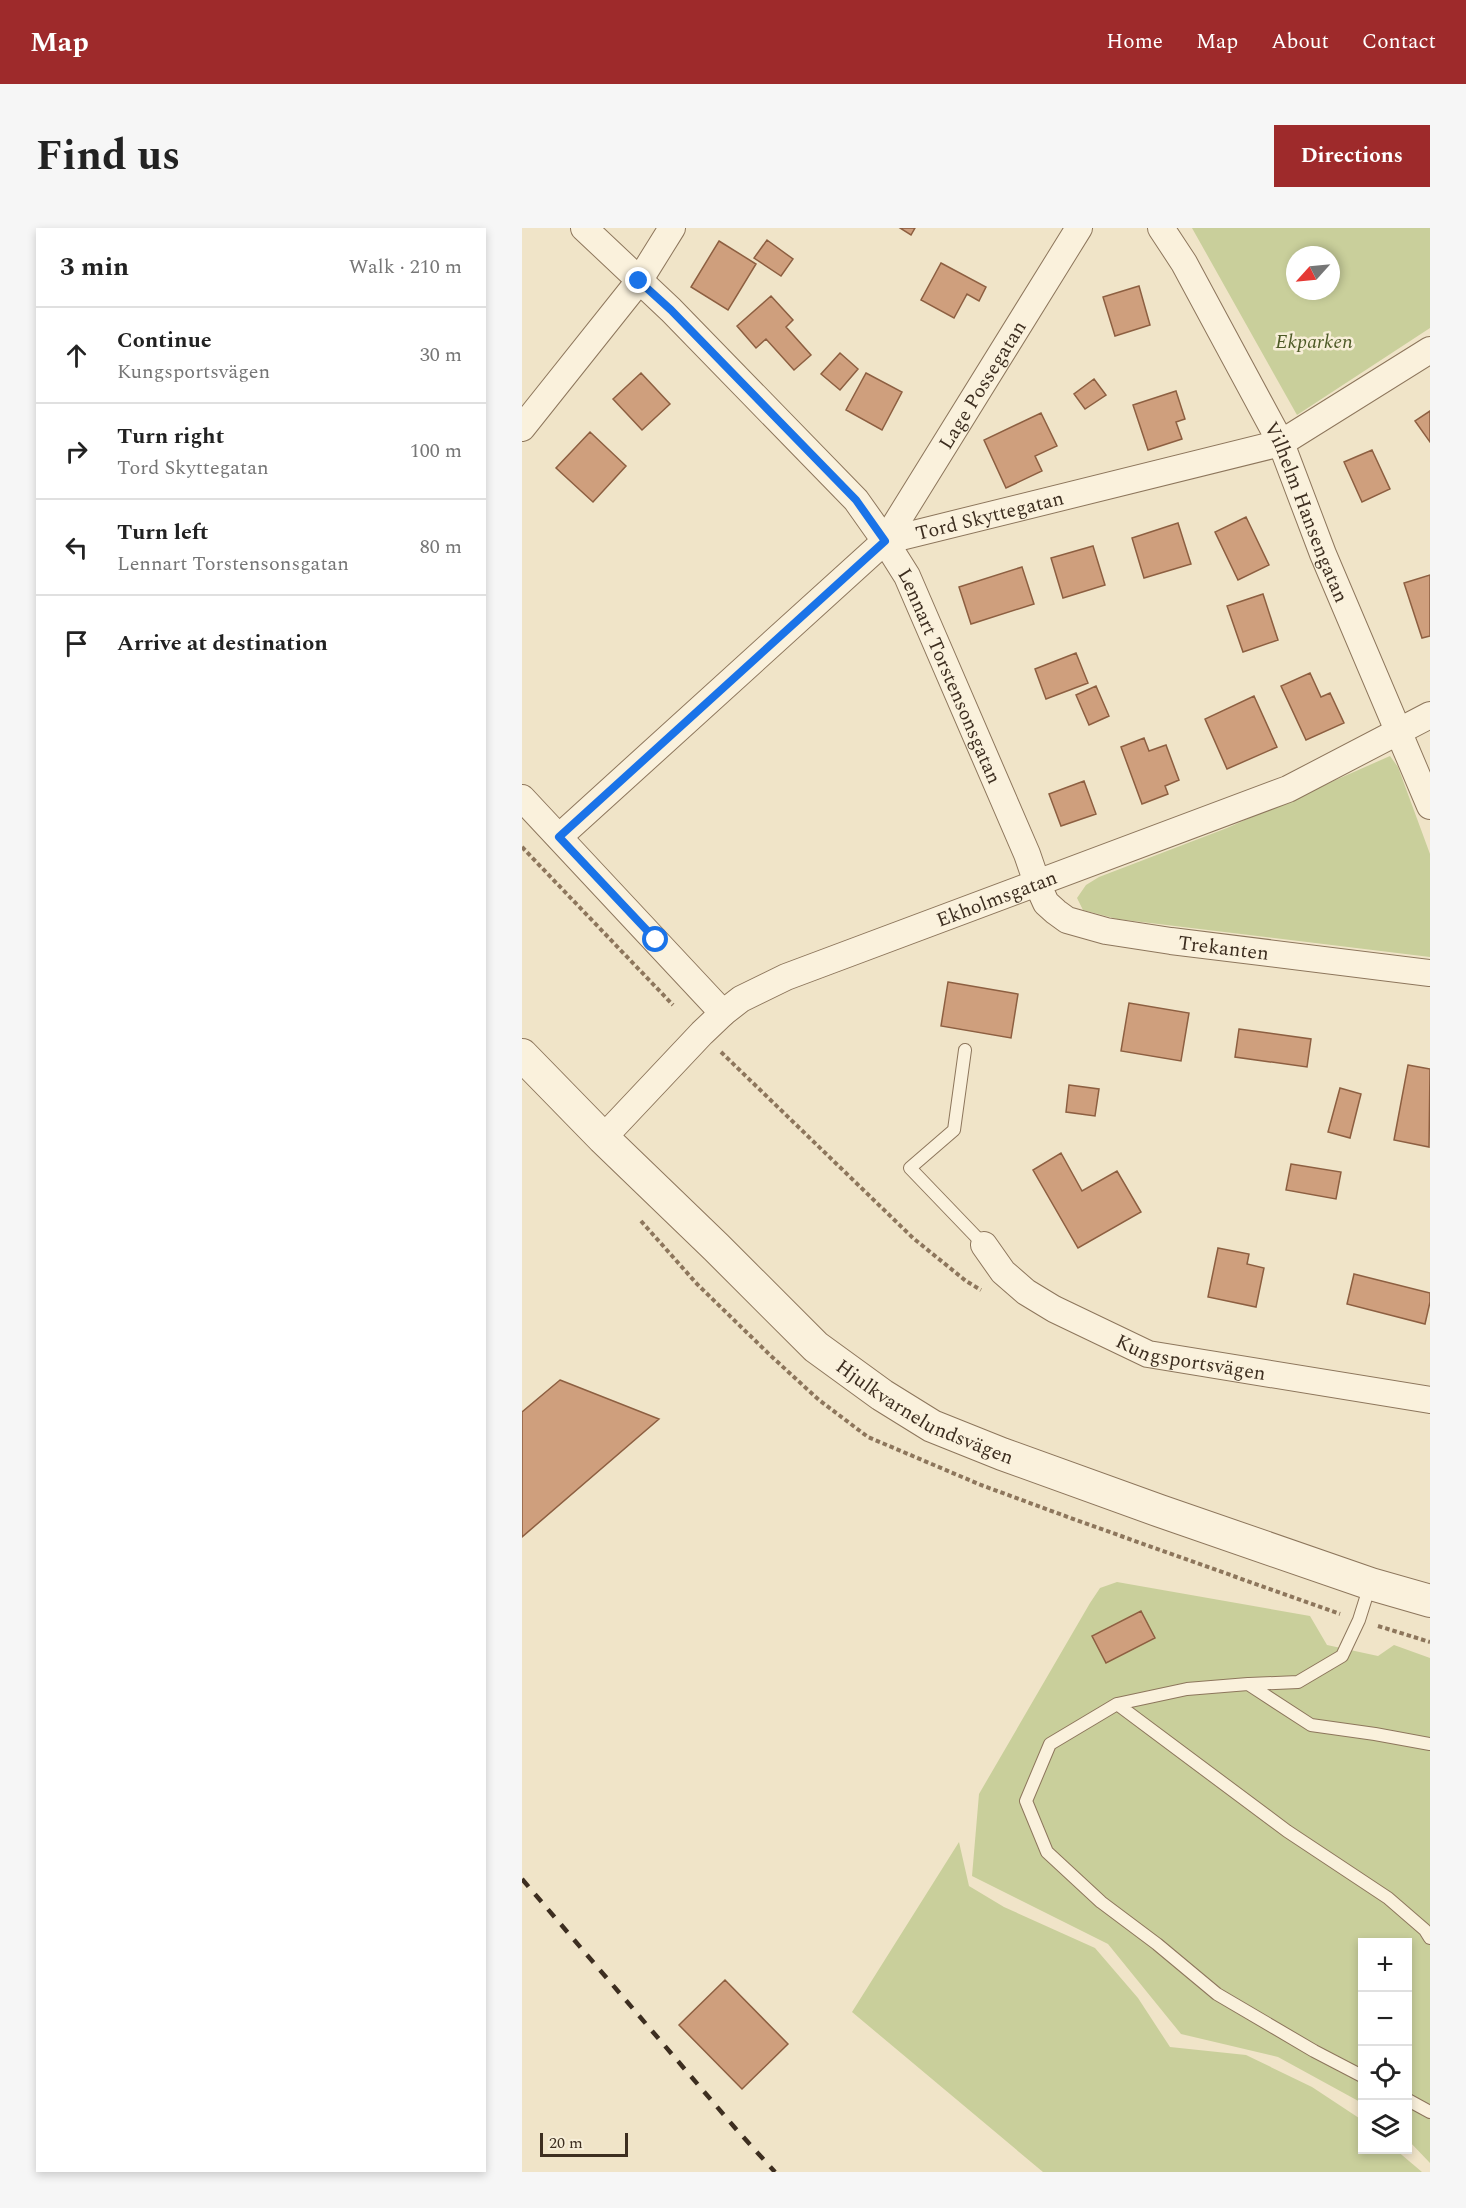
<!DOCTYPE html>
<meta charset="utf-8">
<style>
:root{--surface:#fff;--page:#f6f6f6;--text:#222;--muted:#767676;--line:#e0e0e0;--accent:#9e2a2b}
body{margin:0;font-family:Spectral,serif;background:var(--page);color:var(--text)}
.controls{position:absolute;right:18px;bottom:18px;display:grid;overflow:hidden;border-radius:0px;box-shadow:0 3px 9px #0003}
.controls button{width:54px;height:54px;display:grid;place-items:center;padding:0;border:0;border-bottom:2px solid var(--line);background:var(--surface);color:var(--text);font:30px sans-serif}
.compass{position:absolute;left:764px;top:18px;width:54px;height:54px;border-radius:50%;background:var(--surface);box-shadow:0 3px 9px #0003;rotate:243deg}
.scale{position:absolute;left:18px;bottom:15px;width:88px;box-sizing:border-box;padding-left:6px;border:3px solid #3d2e20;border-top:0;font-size:16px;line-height:21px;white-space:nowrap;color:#3d2e20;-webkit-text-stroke:4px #f7eed8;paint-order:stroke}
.stop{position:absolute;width:18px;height:18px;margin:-14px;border:4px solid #1a73e8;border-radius:50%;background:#fff}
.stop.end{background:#1a73e8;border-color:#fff;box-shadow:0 2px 6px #0008}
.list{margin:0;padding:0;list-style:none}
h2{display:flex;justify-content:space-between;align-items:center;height:78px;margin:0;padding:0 24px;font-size:26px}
h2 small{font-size:20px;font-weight:400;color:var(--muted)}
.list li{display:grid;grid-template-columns:39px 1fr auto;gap:18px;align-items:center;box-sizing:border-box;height:96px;padding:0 24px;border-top:2px solid var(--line)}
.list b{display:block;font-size:22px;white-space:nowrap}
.list p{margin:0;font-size:20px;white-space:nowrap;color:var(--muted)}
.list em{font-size:20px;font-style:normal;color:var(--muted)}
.icon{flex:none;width:33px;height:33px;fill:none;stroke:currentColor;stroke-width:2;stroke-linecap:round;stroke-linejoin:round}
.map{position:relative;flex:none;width:908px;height:1944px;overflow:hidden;border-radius:0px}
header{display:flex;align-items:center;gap:36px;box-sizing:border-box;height:84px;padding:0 30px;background:var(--accent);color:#fff}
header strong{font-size:28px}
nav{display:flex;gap:33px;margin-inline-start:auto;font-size:21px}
.intro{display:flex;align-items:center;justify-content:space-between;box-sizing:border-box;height:144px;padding:0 36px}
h1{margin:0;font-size:42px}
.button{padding:15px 27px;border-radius:0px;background:var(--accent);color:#fff;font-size:21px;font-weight:700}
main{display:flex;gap:36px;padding:0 36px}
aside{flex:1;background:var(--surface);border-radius:0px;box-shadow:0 3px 9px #0003}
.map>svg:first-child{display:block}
</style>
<header>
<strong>Map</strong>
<nav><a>Home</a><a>Map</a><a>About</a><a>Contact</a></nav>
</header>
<div class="intro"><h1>Find us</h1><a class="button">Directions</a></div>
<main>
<aside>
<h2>3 min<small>Walk · 210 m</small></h2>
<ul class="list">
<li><svg class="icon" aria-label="ahead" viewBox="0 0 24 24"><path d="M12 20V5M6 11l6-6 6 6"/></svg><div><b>Continue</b><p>Kungsportsvägen</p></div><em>30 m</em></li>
<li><svg class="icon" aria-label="right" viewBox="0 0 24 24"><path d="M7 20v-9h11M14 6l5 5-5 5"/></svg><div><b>Turn right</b><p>Tord Skyttegatan</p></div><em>100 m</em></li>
<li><svg class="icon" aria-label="left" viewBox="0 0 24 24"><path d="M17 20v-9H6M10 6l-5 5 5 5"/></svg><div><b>Turn left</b><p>Lennart Torstensonsgatan</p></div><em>80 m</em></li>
<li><svg class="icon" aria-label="arrive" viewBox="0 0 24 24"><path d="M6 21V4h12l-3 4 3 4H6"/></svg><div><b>Arrive at destination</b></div></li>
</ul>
</aside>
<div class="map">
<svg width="908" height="1944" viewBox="0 0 908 1944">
<rect width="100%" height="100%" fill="#f0e4c8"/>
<path fill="#c9cf9b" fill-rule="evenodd" d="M670 0H908V100L775 187ZM773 27H809V63H773Z
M868 528 876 539 908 626V729L595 691 561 682 555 670 564 657 577 649 705 600Z
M595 1354 788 1388 805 1417 856 1428 872 1417 908 1430V1935L886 1912V1714H840V1875L756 1829 659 1806 586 1716 450 1648 457 1566 568 1375 578 1360Z
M437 1614 447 1658 482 1679 573 1720 616 1770 648 1819 724 1827 790 1859 840 1892V1922H874L900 1944H521L330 1784Z"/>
<path fill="#cf9f7d" stroke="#8d5f41" stroke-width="1.5" d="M378 0H393L389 7Z
M245 12 271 31 259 48 232 30Z
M197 13 234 36 206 82 169 59Z
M419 35 464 59 457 73 445 66 432 90 399 72Z
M617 58 628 97 593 108 581 69Z
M249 68 271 92 264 99 289 127 272 142 244 111 234 120 215 98Z
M318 125 336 141 318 162 299 146Z
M119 145 148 176 120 202 91 171Z
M344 145 380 164 360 202 324 182Z
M572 151 584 167 563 181 552 166Z
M654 163 663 191 654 194 660 211 626 222 611 177Z
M908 183V214L893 193Z
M519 185 535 218 513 228 520 243 484 260 462 212Z
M68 204 104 238 71 274 34 240Z
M850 222 868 261 840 274 822 234Z
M724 289 747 337 716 352 693 304Z
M656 295 669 336 622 350 610 310Z
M571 318 583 357 541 370 529 330Z
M500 339 512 376 449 396 437 359Z
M908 347V408L900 410 882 355Z
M741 366 756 412 721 424 705 378Z
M554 425 566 455 524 471 513 441Z
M788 445 799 469 808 465 822 495 784 512 759 458Z
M574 458 587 488 567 497 554 467Z
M732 468 755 519 705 541 683 491Z
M622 510 627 523 644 517 657 552 643 558 646 566 620 576 599 519Z
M562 553 574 586 539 598 527 566Z
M426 754 496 766 489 810 419 798Z
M607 775 667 785 659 833 599 823Z
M717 801 789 811 785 839 713 829Z
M886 837 908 841 907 919 872 912Z
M547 857 577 861 573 888 544 884Z
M818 860 839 866 828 910 806 904Z
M539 925 560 963 595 943 619 984 556 1020 511 942Z
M769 936 819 944 814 971 764 962Z
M696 1020 727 1026 725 1036 742 1040 734 1079 686 1069Z
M832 1046 908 1065V1074L903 1096 825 1076Z
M38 1152 137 1191 0 1309V1184Z
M619 1383 633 1410 584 1435 570 1408Z
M203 1752 266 1816 220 1861 157 1797Z"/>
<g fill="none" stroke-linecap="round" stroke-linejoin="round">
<defs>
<path id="service" d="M443 822 432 902 388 940 462 1017
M727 1456 776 1454 820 1428 837 1392 848 1357
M595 1476 765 1603 866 1670 903 1702 908 1710
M840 1848 792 1823 695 1766 635 1716 579 1674 525 1624 504 1573 528 1516 595 1476 665 1461 726 1456 789 1497 853 1506 908 1516
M886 1872 908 1884"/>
<g id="minor">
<path id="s1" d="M62 0 149 82 334 272 363 313 385 348 505 626 515 655 524 675 534 684 545 692 584 703 649 713 908 745"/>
<path id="s2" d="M639 0 662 35 759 215 801 326 908 578"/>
<path d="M0 200 117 53 150 0"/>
<path id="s3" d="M363 313 557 0"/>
<path d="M0 570 201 785"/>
<path id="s4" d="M37 609 363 313 759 215 908 122"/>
<path id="s5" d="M81 910 180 805 201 785 219 771 264 749 766 561 908 487"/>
<path id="s6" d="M462 1017 481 1044 504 1064 532 1081 626 1126 908 1172"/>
</g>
<g id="tertiary">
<path id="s7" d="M0 827 81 910 194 1019 294 1119 360 1167 410 1198 480 1226 638 1283 849 1356 908 1373"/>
</g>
</defs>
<use href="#service" stroke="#8d765c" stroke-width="14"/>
<use href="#minor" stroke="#8d765c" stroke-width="28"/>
<use href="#tertiary" stroke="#8d765c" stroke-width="34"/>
<path stroke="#8d765c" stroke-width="4" stroke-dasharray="4.5 3" stroke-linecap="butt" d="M0 619 151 777
M199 824 391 1010 444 1053 459 1062
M119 993 175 1056 249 1128 297 1172 346 1209 459 1257 554 1292 818 1386
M856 1398 908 1414"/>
<use href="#service" stroke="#faf1dc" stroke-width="12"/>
<use href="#minor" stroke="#faf1dc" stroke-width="26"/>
<use href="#tertiary" stroke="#faf1dc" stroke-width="32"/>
<path stroke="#3d2e20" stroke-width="4.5" stroke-dasharray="10 10" stroke-linecap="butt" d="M0 1651 214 1901 253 1944"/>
</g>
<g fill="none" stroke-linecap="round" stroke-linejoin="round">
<path stroke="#1a73e8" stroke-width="8" d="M117 53 149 82 334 272 363 313 37 609 134 712"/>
</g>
<g text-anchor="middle" stroke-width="5" stroke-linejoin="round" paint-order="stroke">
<g font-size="20" font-style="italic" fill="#4d5a26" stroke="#f7eed8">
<text x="792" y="120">Ekparken</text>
</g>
<g font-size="20" fill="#3d2e20" stroke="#f7eed8">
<text dy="7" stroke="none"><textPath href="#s3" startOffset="184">Lage Possegatan</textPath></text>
<text dy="7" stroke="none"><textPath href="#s2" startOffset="320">Vilhelm Hansengatan</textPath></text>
<text dy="7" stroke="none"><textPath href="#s4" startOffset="548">Tord Skyttegatan</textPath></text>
<text dy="7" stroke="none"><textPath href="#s1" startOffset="585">Lennart Torstensonsgatan</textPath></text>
<text dy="7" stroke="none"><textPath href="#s5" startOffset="471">Ekholmsgatan</textPath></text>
<text dy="7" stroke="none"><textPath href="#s1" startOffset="1018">Trekanten</textPath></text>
<text dy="7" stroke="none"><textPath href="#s6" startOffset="243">Kungsportsvägen</textPath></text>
<text dy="7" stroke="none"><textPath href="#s7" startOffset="542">Hjulkvarnelundsvägen</textPath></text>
</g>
</g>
</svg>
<div class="controls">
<button>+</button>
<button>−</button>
<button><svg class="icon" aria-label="locate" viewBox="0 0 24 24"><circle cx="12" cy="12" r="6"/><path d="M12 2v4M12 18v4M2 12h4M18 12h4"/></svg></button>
<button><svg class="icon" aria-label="layers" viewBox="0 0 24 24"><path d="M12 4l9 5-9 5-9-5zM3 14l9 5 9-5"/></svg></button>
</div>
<svg class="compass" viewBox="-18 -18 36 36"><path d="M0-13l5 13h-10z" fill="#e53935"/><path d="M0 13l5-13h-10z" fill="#767676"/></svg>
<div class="scale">20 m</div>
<div class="stop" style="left:134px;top:712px"></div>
<div class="stop end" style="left:117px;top:53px"></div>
</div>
</main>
